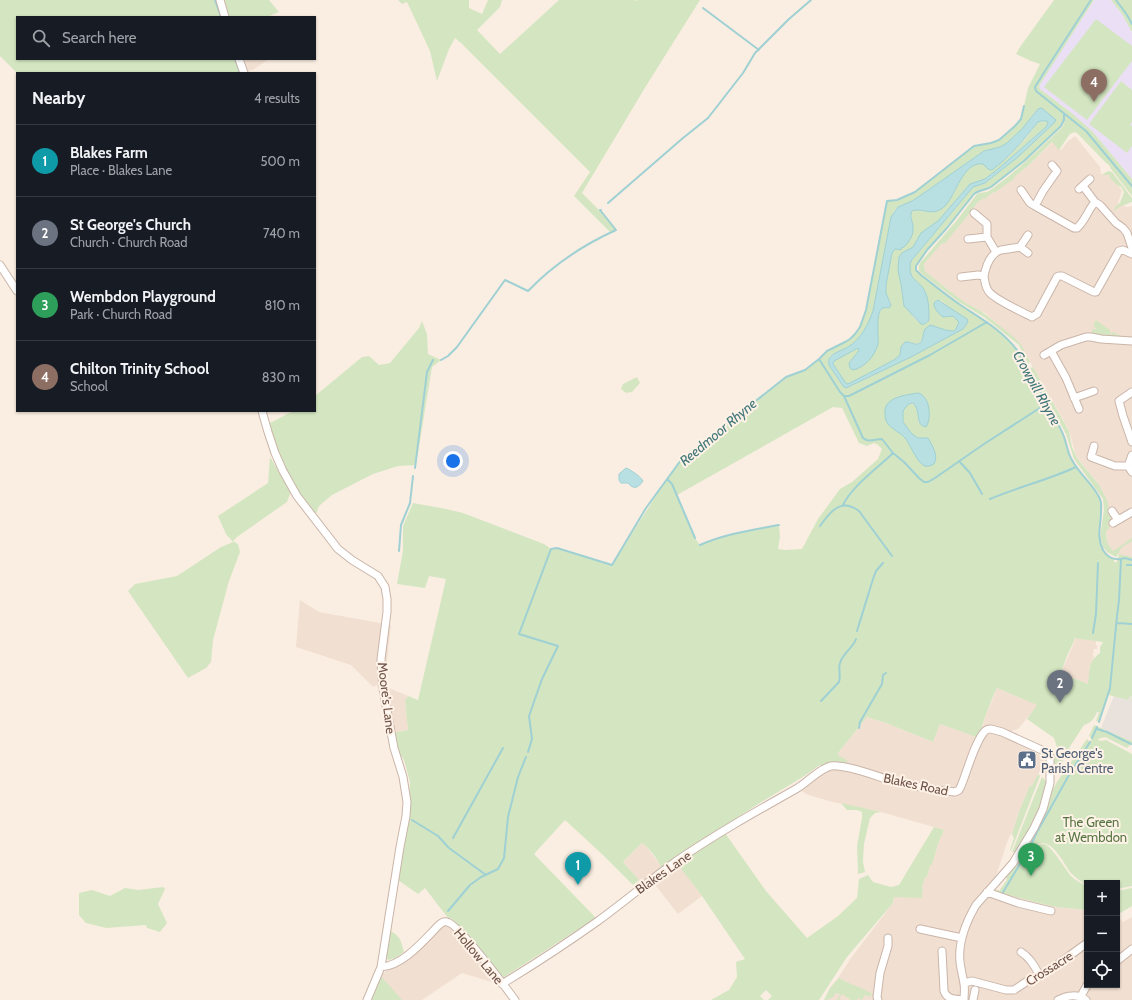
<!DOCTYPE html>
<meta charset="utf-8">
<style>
:root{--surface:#171b24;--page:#242831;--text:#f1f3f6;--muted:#9ea1a6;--line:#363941;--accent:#dd5f4e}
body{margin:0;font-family:Cabin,sans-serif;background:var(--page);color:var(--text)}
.controls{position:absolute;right:12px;bottom:12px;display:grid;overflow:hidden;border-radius:0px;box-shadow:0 1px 3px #0004}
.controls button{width:36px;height:36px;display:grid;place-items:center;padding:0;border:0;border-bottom:1px solid var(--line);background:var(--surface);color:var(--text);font:20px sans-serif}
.you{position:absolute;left:453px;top:461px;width:14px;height:14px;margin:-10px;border:3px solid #fff;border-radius:50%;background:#1a73e8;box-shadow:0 0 0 6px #1a73e833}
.badge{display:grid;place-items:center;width:26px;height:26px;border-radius:50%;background:var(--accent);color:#fff;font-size:13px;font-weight:700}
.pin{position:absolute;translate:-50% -33px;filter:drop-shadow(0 1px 2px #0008)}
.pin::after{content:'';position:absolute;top:21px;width:14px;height:12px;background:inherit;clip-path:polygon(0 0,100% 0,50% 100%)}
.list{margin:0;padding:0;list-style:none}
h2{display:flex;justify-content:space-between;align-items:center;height:52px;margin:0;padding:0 16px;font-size:17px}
h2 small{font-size:13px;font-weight:400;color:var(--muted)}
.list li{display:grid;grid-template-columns:26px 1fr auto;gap:12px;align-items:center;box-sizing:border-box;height:72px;padding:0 16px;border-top:1px solid var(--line)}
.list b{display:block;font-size:15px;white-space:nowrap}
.list p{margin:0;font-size:13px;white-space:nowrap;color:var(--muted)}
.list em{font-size:13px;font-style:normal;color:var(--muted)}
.icon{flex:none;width:22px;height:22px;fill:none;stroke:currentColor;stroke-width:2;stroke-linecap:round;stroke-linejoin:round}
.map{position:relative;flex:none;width:1132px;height:1000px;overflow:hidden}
.search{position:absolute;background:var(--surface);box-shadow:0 1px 3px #0004;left:16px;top:16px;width:300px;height:44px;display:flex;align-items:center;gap:10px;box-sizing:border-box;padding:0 14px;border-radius:0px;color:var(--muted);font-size:15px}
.panel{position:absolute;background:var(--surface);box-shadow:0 1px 3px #0004;left:16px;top:72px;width:300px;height:340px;border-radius:0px}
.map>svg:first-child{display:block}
</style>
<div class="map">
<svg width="1132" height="1000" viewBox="0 0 1132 1000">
<rect width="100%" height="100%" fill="#faeee2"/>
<path fill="#f1dfd1" d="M239 59H269L254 69 246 72Z
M1075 136 1100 167 1101 174 1110 173 1122 191 1118 203 1127 207 1132 206V557L1120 555 1113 551 1107 542 1106 530 1107 524V500L1100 486 1076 456 1069 430 1025 353 1022 346 985 313 966 303 947 289 925 271 924 264 942 242 943 243 955 231 979 201 982 200V198H985L1028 166 1053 142 1061 150 1068 141Z
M300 600 319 612 391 625 385 680 389 688 408 696 405 701 408 730 393 733 387 731 377 685 373 687 351 665 296 647Z
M1076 638 1096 641V645H1097V649H1094L1093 655 1094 657 1089 668V685L1061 673Z
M997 688 1038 705 1018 729 1009 732 1026 746 1028 749 1039 755H1041L1045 759 1033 786 1030 785 1019 812 1012 834 1010 835 1008 840 996 876 988 887 1035 902 1056 907 1087 910V985H1117V915L1123 922 1132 917V1000H824L830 988 838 978 851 958 893 903 894 897 922 894 923 889 922 888 925 876 927 877 930 864 932 865 938 844 944 830 881 812 833 802 815 797 806 794 800 790 832 766 838 753 867 717 886 723 933 742 940 724 976 737 978 736 983 726 984 721Z
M642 843 646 846 661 866 674 858 702 896 678 914 653 882 643 886 623 862Z
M443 925H448L466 943 487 970 495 983 462 973 422 1000H369L379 977 385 972 390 969Z"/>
<path fill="#e9e1dc" d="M1114 696 1128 700 1129 696 1132 697 1131 701H1132V739L1131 741 1101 728Z"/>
<path fill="#ebdff6" d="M1094 0H1111L1122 14 1132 32V179L1093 132 1073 114 1040 89 1038 86Z"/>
<path fill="#d4e6c1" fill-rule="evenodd" d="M0 0H220L225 17H17V59H239L244 73H17L0 56Z
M223 0H269L279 12 267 17H227Z
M398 0H469V8L482 14 488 0H502L500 7 477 30 500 54 559 0H634L636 1 637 0H700L646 86 582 193 600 211 616 230 610 232 574 196 590 172 461 43 455 38 449 49 437 81 430 51 407 2 402 4Z
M1054 0H1094L1039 86 1040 89 1073 114 1093 132 1132 179V196L1111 169 1109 165 1106 163 1077 133 1074 132 1070 134 1059 150 1052 142 1028 166 1014 177 1015 178 994 193 993 192 985 199 983 198 982 200 979 201 961 224 944 244 942 243 924 264 925 271 947 289 966 303 981 311 1014 337 1022 346 1030 362 1028 364 1019 345 984 317 959 302 922 274C918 270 918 268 920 263L957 220 977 194C981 192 985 193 989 191 1014 174 1036 152 1058 131L1063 126 1065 121 1064 120 1061 126 1039 147 1012 171 991 187 986 190 978 191 974 194 918 262C915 268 916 271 921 275L959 304 987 322 1007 339 1017 350 1042 394 1064 437 1068 452 1070 458 1076 467 1085 477 1100 499 1101 505V518L1099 535V540L1105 552 1103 554 1105 553 1114 559V562H1117L1119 554 1132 557V701H1131L1132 697 1130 696 1128 700 1109 695 1099 722 1096 721 1099 712H1097C1094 719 1091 723 1084 725L1069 748 1070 749H1066L1063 756 1062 766 1056 775 1052 773V758L1057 747 1054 738 1027 719 1037 705 997 688C992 698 988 710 984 720 982 727 981 733 976 737L940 724 933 742 886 723 867 717 838 753V755L847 760 846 764 834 761 833 764 822 768 820 765 806 775 755 806 661 867C657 858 649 848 642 843L623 862 639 880 633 885 604 856 565 820 534 854 596 918 504 977 499 974 473 939 451 918H448L425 888 418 894 398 880 409 817 410 782 404 760 396 748 393 733 408 730 405 701 408 696 418 700 446 579 429 576 425 588 397 584 403 551V526L413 503 446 509 463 513 544 544 551 549 557 548 612 565 666 480 681 460 786 377 805 370 819 359 827 351 845 342 850 339 855 334 860 327 866 310 887 201 897 200 915 192 974 146 991 143 999 140 1008 133 1021 119 1028 88 1040 64 1031 61 1016 54 1020 47ZM1043 109 1055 120 1054 123 1018 157 985 183 973 187 911 261C907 276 913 276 921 286 924 289 926 294 927 297 929 304 929 313 929 320L926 323 921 324 914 318 902 295 901 284 898 270 899 257 902 253 913 247 921 233 938 221 970 184 985 179 998 169 1046 127 1048 123 1047 121 1038 122 1027 137 1009 156 992 170 988 169 983 163C962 161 957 196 945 205 942 207 928 212 925 211 920 211 917 209 913 211L911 214 912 220 911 237 904 247 901 248V249H895L892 253 886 285V293L891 303 887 308 885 307 882 308 878 317V344L849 363 858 352 859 349 858 348 834 361 833 364 845 382 847 384 850 383 894 360 900 355 901 347 911 342C922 347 922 338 925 329L935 326 942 329 953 331 956 329 959 322 953 316 947 317 940 300 968 322 963 329 911 357 849 387 843 386 829 365C829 362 828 361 829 358 832 353 843 350 848 347 861 339 868 325 873 311L891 217 895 210 898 207 912 201 924 193 984 151 1000 147 1007 143 1022 129 1035 112ZM918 393C928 397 927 405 929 414L919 423C918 417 919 410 915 405 906 400 900 413 903 421 904 426 913 436 918 438H928L935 454 936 461 930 465 917 458 905 437 888 424 885 413 896 398ZM833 407 842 408 859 443 867 446 874 443 878 445 882 449 878 459 852 482 840 489 818 519 802 549 785 550 778 549 780 537 779 525C752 530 725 534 700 545L695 538 677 495ZM1073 638 1103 642 1100 647V653C1087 663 1090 670 1088 684L1061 673 1067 656 1075 639Z
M1111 0H1132V32L1122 14Z
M1096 19 1132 46V61L1087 120 1044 87Z
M1121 81 1132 90V122L1130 125 1132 126V146L1127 153 1089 124Z
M1108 171 1112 172 1132 198V202L1119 207 1113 212 1116 206 1120 203 1124 192 1121 187 1117 185 1110 178V175H1102Z
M1096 320 1111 331 1110 334H1111L1113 332 1121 336 1120 338 1092 335V329H1096V328L1093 326Z
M422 321 427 334 428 354 441 360 432 367 416 465 398 466 373 474 332 495 319 506 316 514 299 497 280 459 268 424 293 411H315V396L362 357 369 356 379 365 390 363 419 328Z
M1033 367 1069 431 1072 447 1077 458 1100 486 1107 500 1110 513 1111 522 1108 524 1110 528 1106 531 1107 542 1113 551 1132 538V541L1121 548 1117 556 1116 557 1107 552 1103 547 1100 538 1104 509 1103 499 1074 459 1066 434 1030 368Z
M637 377 640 383 632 392 626 393 621 389 623 384Z
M270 457 291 491 287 502 237 537 233 541 238 544 240 552 229 581 213 640 211 662 206 668 188 678 128 591 135 584 177 576 221 547 233 542 226 534 218 516 268 483Z
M1094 725 1131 741 1132 739V745L1131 744 1127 748 1105 737 1098 739 1100 741 1106 740 1132 754V886L1117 889V883H1087V885C1081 882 1076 878 1071 873 1063 863 1051 834 1035 846 1038 845 1041 844 1044 844 1052 846 1065 869 1071 876 1076 881 1081 883 1087 886V910L1056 907 1035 902 1005 894 1003 896 992 891 991 888 999 891 1007 880 1006 877 1014 867 1042 817 1051 793 1057 782 1087 739 1090 742 1092 738 1089 736Z
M1038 774 1040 776 1011 851 1010 850 1014 838 1012 834 1019 812 1030 785 1032 786Z
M1042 777 1047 782 1045 792 1035 823 1016 853 1012 852Z
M841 803 881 812 875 813 870 818 864 844 863 862 865 872 858 874 857 846 862 818V812L857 810H847Z
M934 827 944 830 938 844 932 865H930L927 877H925L922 888 923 889 922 894V898L894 897 893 903 847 957 819 1000H768L772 996 766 990 760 996 764 1000H711L729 990 737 977 736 962 745 959 702 896 676 862 725 833 766 891 807 938 838 916 857 898 859 879 868 875 873 882 891 887 899 885Z
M163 887 165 889 158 904 167 923 160 932 147 928 146 925 106 928 86 923 79 915V893L92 890 110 896 125 888 138 890Z
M1132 888V906L1117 915V891Z
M389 930C400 936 401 940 404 952L395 958 389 960 385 958Z
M380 975 402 1000H369Z
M839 978C847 983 855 985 863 989 868 991 871 994 876 994L875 995H870V997L865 995 862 1000 858 998 857 1000H851L842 994 839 999 842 1000H837L840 994 836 993C833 998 829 1000 824 1000L830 988Z"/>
<path fill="#b8e0e2" stroke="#9fd0d3" d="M1041 108 1043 109 1056 120 1054 123 1018 157 985 183 973 187 911 261C906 282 921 279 926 294 929 302 929 312 929 320 927 323 924 325 921 324L904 306 901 284 898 270 899 257 902 253 913 247 921 233 938 221 970 184 985 179 998 169 1046 127 1048 123 1047 121H1041L1038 122C1024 139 1010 157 992 170L988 169 983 164C963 161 956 195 945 206 932 218 924 207 912 211 909 217 913 221 913 227 914 235 909 242 904 247L901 248V250L895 249 892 253 886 285V293L891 305 889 308C888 308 884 307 883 308 875 311 879 337 878 344 875 356 864 368 853 370L850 368 849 363 858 352 859 349 858 348 834 361 833 364 845 382 847 384 850 383 894 360 900 355 901 347 905 342C909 341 914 345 918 344 924 342 922 334 925 329 925 329 929 326 930 325 938 327 945 331 954 331L956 329 959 322 953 316 943 317C938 313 934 309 934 303L938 300 967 319 968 322 963 329 911 357 846 388 843 386 829 365C829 362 828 361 829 359 832 353 843 350 848 347 861 339 868 325 873 311L891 217 898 207 912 201 924 193 984 151 1000 147 1007 143 1022 129 1038 109Z
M918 393C930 396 932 418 926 427 914 425 922 411 913 403L909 404 904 409 903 412V422L912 434 918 438H928C932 445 939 456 934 464 932 465 928 467 925 466 918 464 910 445 906 439 900 432 893 430 889 425 886 422 885 418 885 414 883 397 906 395 918 393Z
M626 468C631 470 640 476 643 481 638 488 634 490 628 483H621L619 480V474Z"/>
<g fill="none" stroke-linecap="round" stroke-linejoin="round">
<path stroke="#9fd0d3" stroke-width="2" d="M215 0 221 17
M1091 0 1045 71 1035 87 1036 91 1086 131 1132 186
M1116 0 1127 15 1132 24
M703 8 759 50
M235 59 240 73
M1064 114V120L1061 126 1024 161 991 187C986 190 979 190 974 194L947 228 927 250 916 266V270L921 275C934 285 946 295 959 304 980 318 1001 329 1017 350 1028 368 1038 386 1047 404 1052 415 1060 425 1064 437 1067 444 1067 452 1072 460 1079 474 1094 485 1100 499 1102 503 1101 508 1101 512 1101 525 1096 537 1103 550 1107 557 1114 560 1121 559L1119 600 1117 616 1110 688 1099 722
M608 203 683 138 708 118 743 73 755 53 789 19 811 0
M819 359 840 392 844 396H849L930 355 987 322
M441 360 448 356 457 347 505 280 528 291C553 265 583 245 616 230L600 210H601
M844 396 863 438C869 443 875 439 882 439L893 453 904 462 919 478 924 482H928L935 478 984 444 1046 404
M959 461 970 473 982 494
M415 468 427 372 433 360
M667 479 672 484 695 538
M990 499C1018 487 1048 480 1076 467
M843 505C851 487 879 467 893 453
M820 526C830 512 841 497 859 511L892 556
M700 545C724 534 752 530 779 525
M399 551 401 525 410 503 413 476
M1121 559 1125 558 1132 560
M1127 565H1132
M1117 623 1132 624
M857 631 873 579 876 571 883 563
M1093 633 1096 614 1098 563
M821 701 839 682C841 676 838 668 840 663 843 653 853 648 856 639
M859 728 860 722 882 684 883 675 886 673
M1097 729 1107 732 1131 744
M1092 738 1097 727
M528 752 532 739 529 716 542 679 558 646 519 634 551 549 557 548 612 565 646 508 681 460 786 377 805 370 819 359 827 351 845 342 850 339 855 334 860 327 866 310 887 201 897 200 915 192 974 146 991 143 999 140 1015 126 1021 119 1024 106
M412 820 438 836 449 848 486 875
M453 838 503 748
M1002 894 1030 847 1036 834 1069 775 1090 742
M448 911 470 885 481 877 498 869 504 858 508 817 518 777 526 757"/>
<defs>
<path id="minor" d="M220 0 225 17
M239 59 244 73
M1052 165 1057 171 1043 191 1035 206 1074 228H1077C1085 221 1088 210 1095 202
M1083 186 1095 202 1100 205 1116 223 1123 228 1127 233 1132 248
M1079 189 1090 179
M1021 190 1030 203 1035 206
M974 213 987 224V237
M968 239 987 237 996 252
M1020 247 1028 235
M0 265 17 291
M984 276C986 266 991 253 1001 250 1008 249 1014 248 1020 247L1028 253
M961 277 978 275 984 276C985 282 985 288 990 293 998 301 1022 312 1032 317L1037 314 1057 277 1059 276H1062L1094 292H1096L1119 251 1123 250 1132 254
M1051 351 1066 378 1079 409
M1044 355 1061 345 1086 337H1091L1101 339 1132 341
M1132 392 1119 401 1123 416 1132 442
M1074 398 1094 391
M262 411 268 432 275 453 283 471 297 496 338 549 352 560 378 576 385 587 387 599V612L381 659 382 677 385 700 394 748 403 777 407 802 406 816 400 847 381 967 367 1000
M1094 446 1091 457 1115 466H1128
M1132 455 1128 466 1132 472
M1112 511 1118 520
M1113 523 1132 512
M987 892 1018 903 1051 911
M920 929 962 938
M942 951 944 991C947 1000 956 999 964 1000
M1021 952C1029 957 1035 966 1039 975
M1117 961 1132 949
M381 967C403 966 424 940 439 925 441 923 444 921 447 922 458 923 506 988 515 1000
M964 983 972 981 1006 990H1014L1032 978 1046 972 1054 967 1087 943
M502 984C535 964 567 943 598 921 624 902 649 881 675 862 714 835 755 812 796 789 807 783 820 768 831 766 846 764 878 777 893 781 913 786 934 790 955 792L959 790 961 786C967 772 975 741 985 731 987 729 988 729 991 729L1002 732 1046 752 1050 757V783L1043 809 1034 828 1013 863 976 905C966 922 958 942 960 962 961 970 963 977 964 984 965 989 964 995 964 1000
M1081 996 1087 985
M878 1000 877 997 880 973 888 946V938
M973 1000 975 990
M1058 1000C1067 995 1078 994 1086 1000"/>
</defs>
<use href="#minor" stroke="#cab5a9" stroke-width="9"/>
<use href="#minor" stroke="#fff" stroke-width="7"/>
</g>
<defs>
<symbol id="civic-square" viewBox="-11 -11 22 22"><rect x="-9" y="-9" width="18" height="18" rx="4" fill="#5c6f8a" stroke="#fef2e7"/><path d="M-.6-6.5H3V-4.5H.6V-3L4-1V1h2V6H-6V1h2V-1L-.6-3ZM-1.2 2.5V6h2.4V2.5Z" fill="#fff"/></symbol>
</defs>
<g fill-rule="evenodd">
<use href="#civic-square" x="1016" y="749" width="22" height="22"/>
</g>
<g text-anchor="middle" stroke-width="4" stroke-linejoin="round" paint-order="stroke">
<g font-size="13" fill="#70544a" stroke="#fef2e7">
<text transform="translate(387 698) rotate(83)" y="5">Moore's Lane</text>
<text transform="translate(916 784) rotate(12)" y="5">Blakes Road</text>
<text transform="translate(663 872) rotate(-35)" y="5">Blakes Lane</text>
<text transform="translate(479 956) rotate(50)" y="5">Hollow Lane</text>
<text transform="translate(1049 968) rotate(-32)" y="5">Crossacre</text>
</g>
<g font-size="13" fill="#4e5e75" stroke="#fef2e7" text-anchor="start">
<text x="1041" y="758">St George's<tspan x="1041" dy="15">Parish Centre</tspan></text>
</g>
<g font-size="13" fill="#577543" stroke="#fef2e7">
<text x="1091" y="827">The Green<tspan x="1091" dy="15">at Wembdon</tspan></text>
</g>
<g font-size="14" font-style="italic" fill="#43787b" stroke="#fef2e7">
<text transform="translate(1037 388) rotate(61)" y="5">Crowpill Rhyne</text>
<text transform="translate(718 432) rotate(-40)" y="5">Reedmoor Rhyne</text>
</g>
</g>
</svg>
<div class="controls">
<button>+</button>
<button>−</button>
<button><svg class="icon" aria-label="locate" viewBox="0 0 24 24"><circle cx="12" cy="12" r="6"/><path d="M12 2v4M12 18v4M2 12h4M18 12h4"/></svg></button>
</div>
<div class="you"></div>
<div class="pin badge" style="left:578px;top:885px;background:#0f9aa8">1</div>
<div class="pin badge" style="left:1060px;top:703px;background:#6b7280">2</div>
<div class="pin badge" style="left:1031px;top:876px;background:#2e9e5b">3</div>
<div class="pin badge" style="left:1094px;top:102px;background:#8d6e63">4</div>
<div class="search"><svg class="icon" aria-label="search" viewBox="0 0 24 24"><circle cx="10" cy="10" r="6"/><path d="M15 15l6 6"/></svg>Search here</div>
<section class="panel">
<h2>Nearby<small>4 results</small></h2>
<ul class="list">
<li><span class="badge" style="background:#0f9aa8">1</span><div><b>Blakes Farm</b><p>Place · Blakes Lane</p></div><em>500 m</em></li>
<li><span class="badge" style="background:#6b7280">2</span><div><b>St George's Church</b><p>Church · Church Road</p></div><em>740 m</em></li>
<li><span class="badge" style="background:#2e9e5b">3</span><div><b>Wembdon Playground</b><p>Park · Church Road</p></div><em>810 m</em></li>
<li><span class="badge" style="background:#8d6e63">4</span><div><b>Chilton Trinity School</b><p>School</p></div><em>830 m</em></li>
</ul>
</section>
</div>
